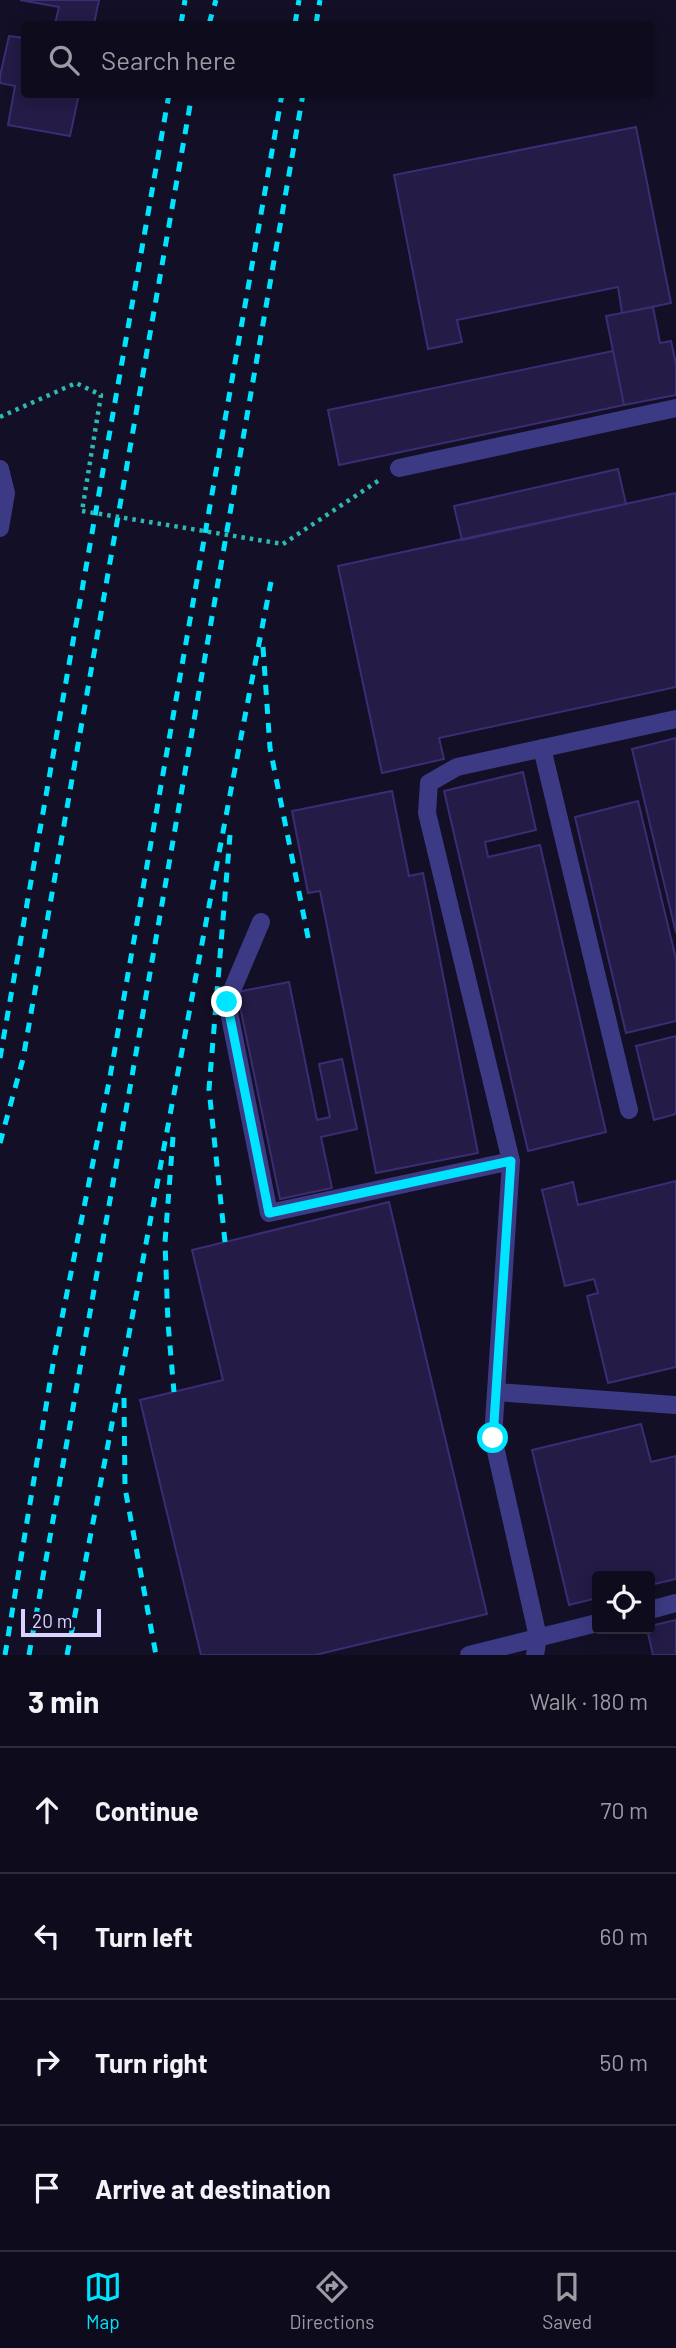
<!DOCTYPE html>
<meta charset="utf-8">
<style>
:root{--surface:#0e0b1c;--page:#171425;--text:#f1f3f6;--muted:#9b9ba3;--line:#2e2b3b;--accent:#00e5ff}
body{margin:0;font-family:Barlow,sans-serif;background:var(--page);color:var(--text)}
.controls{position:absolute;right:21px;bottom:21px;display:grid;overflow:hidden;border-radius:7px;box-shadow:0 4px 18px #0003}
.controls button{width:63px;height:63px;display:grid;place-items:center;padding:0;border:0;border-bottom:2px solid var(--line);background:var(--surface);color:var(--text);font:35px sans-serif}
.scale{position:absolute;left:21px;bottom:18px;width:80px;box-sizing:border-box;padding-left:7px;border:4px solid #d9d4ff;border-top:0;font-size:19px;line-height:24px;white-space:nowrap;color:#d9d4ff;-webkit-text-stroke:5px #130f26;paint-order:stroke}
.stop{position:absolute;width:21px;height:21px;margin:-16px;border:5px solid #00e5ff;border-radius:50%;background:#fff}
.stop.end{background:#00e5ff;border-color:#fff;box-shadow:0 2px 7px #0008}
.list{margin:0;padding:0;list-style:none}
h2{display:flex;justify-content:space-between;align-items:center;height:91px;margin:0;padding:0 28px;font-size:30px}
h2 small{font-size:23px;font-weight:400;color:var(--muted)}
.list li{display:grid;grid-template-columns:46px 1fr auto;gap:21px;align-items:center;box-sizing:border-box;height:126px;padding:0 28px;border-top:2px solid var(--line)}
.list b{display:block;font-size:26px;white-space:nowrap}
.list em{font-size:23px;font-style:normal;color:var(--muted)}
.icon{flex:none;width:38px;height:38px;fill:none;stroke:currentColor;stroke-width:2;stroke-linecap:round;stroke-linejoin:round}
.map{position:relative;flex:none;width:676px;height:1655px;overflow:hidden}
.search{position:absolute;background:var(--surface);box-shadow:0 4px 18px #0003;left:21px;right:21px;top:21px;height:77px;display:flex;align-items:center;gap:18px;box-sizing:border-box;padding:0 24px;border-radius:7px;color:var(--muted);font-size:26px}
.sheet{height:595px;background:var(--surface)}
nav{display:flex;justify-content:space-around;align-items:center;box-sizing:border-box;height:98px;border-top:2px solid var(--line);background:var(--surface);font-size:19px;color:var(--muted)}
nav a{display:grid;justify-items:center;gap:4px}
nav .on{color:var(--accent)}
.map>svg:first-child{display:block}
</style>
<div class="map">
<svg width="676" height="1655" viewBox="0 0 676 1655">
<rect width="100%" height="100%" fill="#130f26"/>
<path fill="#241b47" stroke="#3b2d73" stroke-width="2" d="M20 0H99L94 24H55L59 7Z
M9 36 24 38V94H79L70 136 8 125 15 86 0 83V76Z
M636 127 671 303 622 313 618 287 457 320 462 342 428 349 394 175Z
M653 307 660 343 671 341 676 364V395L624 405 606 316Z
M613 351 624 405 339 465 328 410Z
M618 469 626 504 462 540 454 506Z
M676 493V687L439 738 444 759 382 773 338 566Z
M676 738V933L632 749Z
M523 772 536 830 485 842 488 857 540 845 606 1132 528 1151 444 791Z
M392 791 409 876 423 873 478 1153 376 1173 320 891 308 893 292 811Z
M638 801 676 959V1021L626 1033 575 817Z
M289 982 317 1120 330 1117 319 1064 342 1059 357 1129 321 1137 332 1188 280 1199 237 992Z
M676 1036V1114L654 1120 636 1046Z
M676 1181V1367L608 1383 587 1296 598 1293 594 1279 565 1286 542 1190 573 1182 578 1205Z
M389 1202 487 1614 315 1655H201L140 1400 223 1380 192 1250Z
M641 1424 651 1462 676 1456V1579L650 1585V1576H597V1598L569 1605 532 1450Z
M676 1620V1655H653L647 1629H650V1626Z"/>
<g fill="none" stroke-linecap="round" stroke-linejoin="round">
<path stroke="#2fb8b0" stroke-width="4.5" stroke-dasharray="3.5 5" stroke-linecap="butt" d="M0 417 76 383 101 395 82 511
M283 544 381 479"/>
<path stroke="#3d3a85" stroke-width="18" d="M399 468 676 408
M0 469 6 493 0 528
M542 748 629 1110
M261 922 227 1002 269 1213 511 1161
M496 1392 676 1405
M650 1610 676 1603
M469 1655 597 1623
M535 1655 538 1637 493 1438 511 1161 427 813 429 783 457 767 676 719"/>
<path stroke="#00e5ff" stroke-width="5" stroke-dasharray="10 9" stroke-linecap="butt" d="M181 24 185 0
M209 24 216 0
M295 24 299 0
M316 24 320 0
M263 647 270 748 309 942
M0 1058 169 94
M173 1137 165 1242 168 1323 174 1392
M0 1143 23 1059 192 94
M225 1242 209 1089 230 835
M124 1398 125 1488 156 1655
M5 1655 54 1358 110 1077 282 94
M29 1655 131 1082 303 94
M67 1655C138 1298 201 939 271 582"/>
<path stroke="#2fb8b0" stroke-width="4.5" stroke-dasharray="3.5 5" stroke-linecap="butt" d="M82 511 283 544"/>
</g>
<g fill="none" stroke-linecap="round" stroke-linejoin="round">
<path stroke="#00e5ff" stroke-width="9" d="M227 1002 269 1213 511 1161 493 1438"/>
</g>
</svg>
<div class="controls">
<button><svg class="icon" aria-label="locate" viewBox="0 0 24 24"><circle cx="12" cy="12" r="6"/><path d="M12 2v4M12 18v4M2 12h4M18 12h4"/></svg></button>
</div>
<div class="scale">20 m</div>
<div class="stop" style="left:493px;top:1438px"></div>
<div class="stop end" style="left:227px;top:1002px"></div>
<div class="search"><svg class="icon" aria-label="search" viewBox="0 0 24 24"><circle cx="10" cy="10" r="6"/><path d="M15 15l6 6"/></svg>Search here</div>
</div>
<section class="sheet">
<h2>3 min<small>Walk · 180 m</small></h2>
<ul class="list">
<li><svg class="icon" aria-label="ahead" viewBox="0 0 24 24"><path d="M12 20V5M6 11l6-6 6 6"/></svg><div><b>Continue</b></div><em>70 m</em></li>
<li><svg class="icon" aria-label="left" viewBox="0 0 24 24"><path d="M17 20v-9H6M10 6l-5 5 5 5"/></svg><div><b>Turn left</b></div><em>60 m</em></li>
<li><svg class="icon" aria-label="right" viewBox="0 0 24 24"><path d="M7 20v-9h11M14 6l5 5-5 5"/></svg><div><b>Turn right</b></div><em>50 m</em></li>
<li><svg class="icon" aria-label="arrive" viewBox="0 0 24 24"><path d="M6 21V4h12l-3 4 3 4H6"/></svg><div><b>Arrive at destination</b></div></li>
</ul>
</section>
<nav>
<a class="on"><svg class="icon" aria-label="map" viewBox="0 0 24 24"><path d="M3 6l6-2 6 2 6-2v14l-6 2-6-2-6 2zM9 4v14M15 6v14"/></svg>Map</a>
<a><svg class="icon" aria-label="directions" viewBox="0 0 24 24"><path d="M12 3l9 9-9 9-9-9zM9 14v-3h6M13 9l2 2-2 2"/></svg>Directions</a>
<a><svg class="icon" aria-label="saved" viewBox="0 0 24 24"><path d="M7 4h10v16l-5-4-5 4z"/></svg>Saved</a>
</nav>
